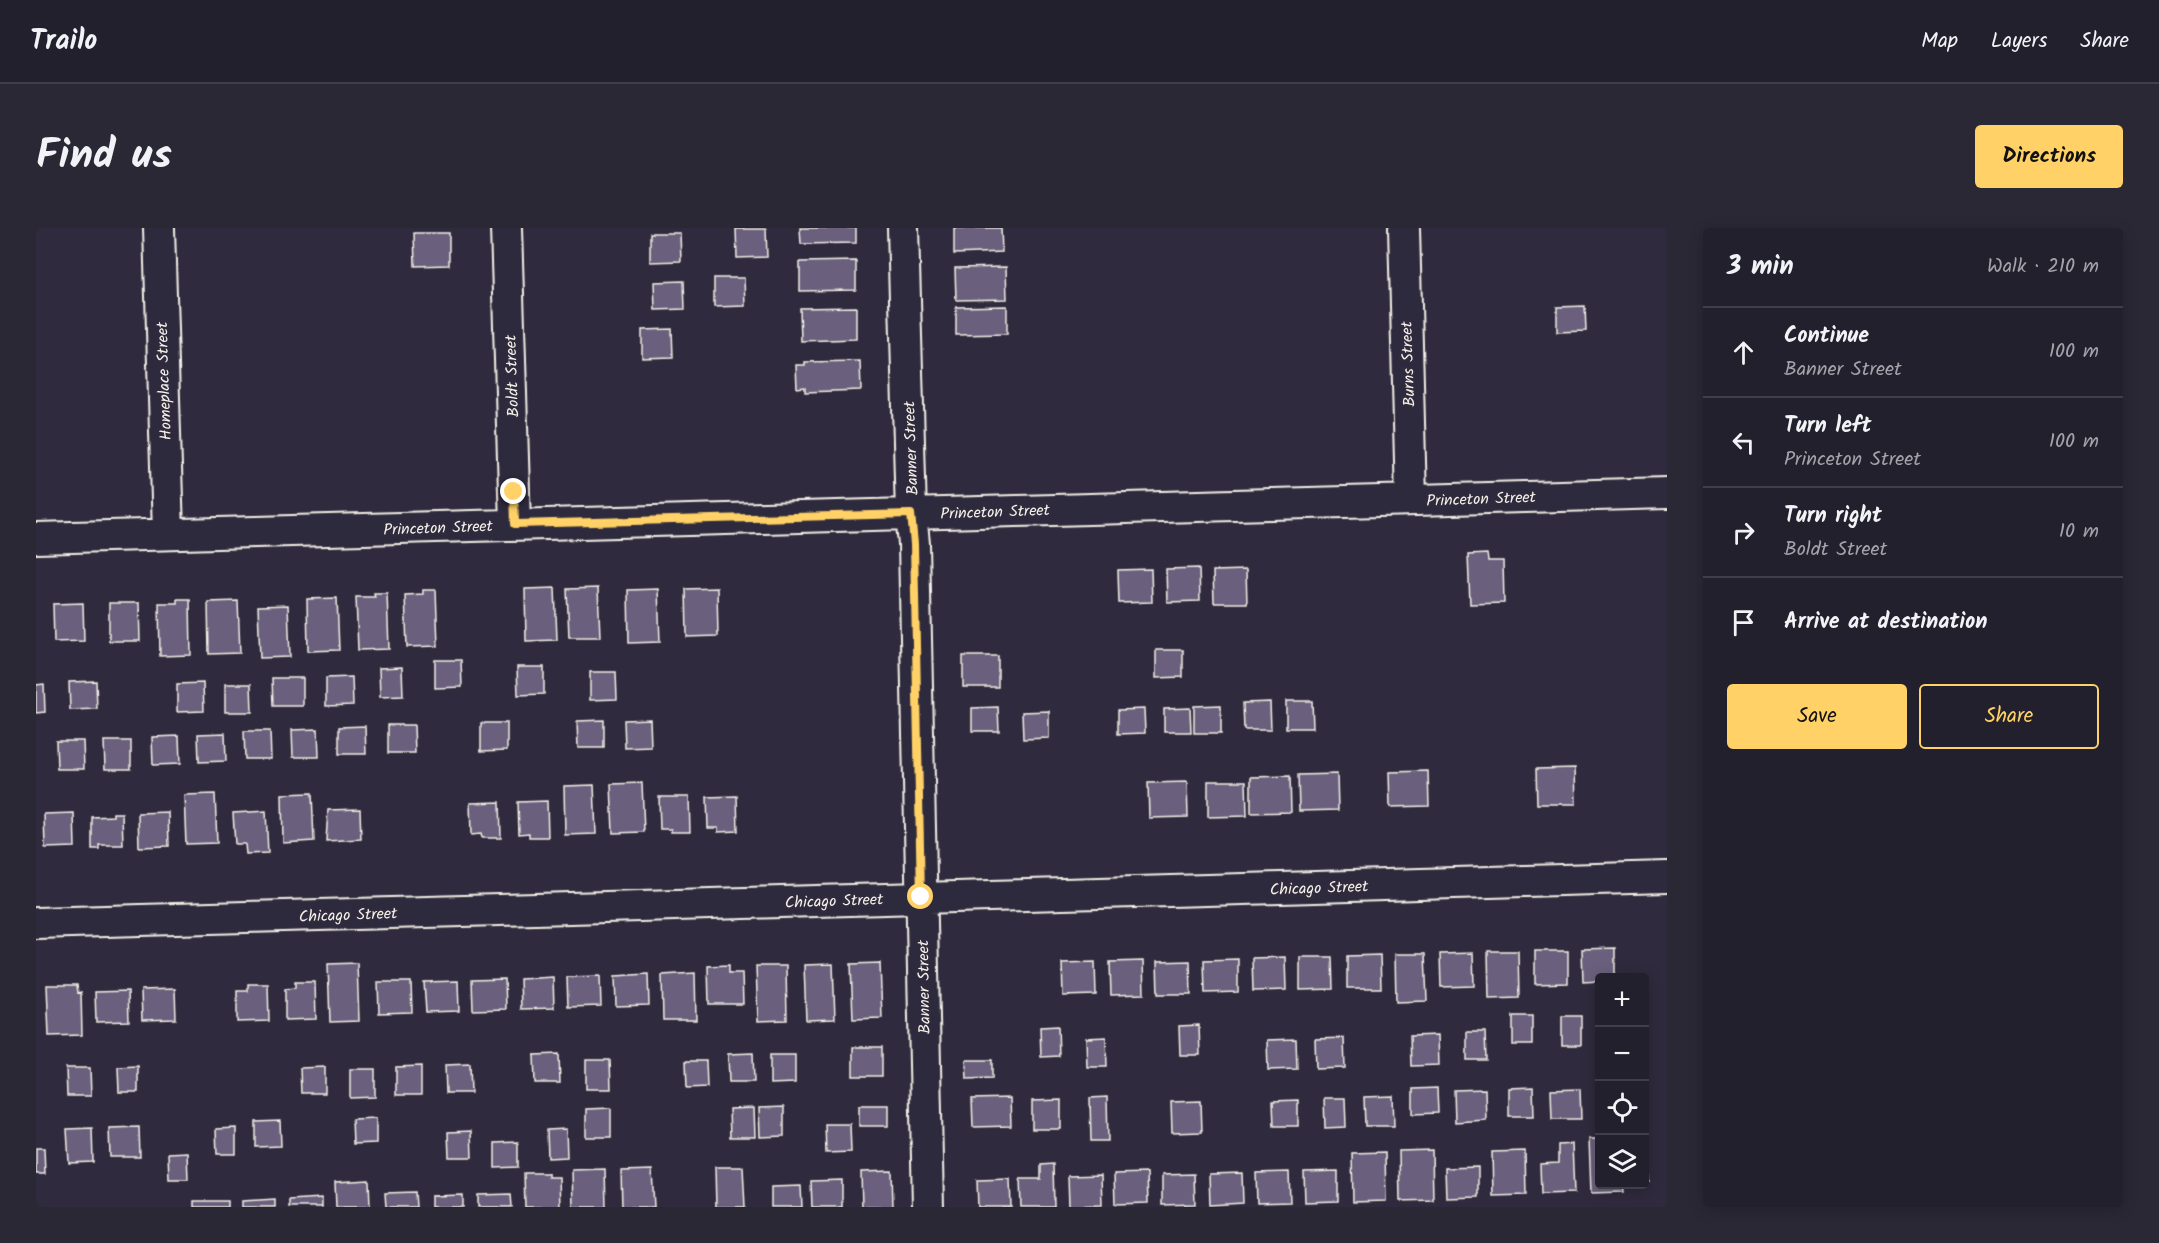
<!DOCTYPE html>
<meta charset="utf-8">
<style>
:root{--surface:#23202e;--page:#2b2836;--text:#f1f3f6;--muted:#a3a3aa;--line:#403e4a;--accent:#ffd166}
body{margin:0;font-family:Kalam,sans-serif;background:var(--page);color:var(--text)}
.controls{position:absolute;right:18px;bottom:18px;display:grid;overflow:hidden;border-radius:6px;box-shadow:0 3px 15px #0003}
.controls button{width:54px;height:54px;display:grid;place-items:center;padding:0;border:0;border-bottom:2px solid var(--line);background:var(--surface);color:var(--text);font:30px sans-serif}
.stop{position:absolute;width:18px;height:18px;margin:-14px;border:4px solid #ffd166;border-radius:50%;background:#fff}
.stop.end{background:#ffd166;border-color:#fff;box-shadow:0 2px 6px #0008}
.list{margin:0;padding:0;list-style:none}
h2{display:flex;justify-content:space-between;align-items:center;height:78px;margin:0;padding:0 24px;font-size:26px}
h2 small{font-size:20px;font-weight:400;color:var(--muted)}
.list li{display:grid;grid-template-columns:39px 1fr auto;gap:18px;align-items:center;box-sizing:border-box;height:90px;padding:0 24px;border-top:2px solid var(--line)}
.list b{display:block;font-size:22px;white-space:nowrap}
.list p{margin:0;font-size:20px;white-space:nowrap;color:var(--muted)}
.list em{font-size:20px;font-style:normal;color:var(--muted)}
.actions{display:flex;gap:12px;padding:18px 24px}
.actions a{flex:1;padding:14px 0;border:2px solid var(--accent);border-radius:6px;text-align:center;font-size:21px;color:var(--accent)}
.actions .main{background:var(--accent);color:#111}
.icon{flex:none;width:33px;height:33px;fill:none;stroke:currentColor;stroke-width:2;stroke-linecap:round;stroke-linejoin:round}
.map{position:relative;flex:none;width:1631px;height:979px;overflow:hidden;border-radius:6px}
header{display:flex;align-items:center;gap:36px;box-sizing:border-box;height:84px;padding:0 30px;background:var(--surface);border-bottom:2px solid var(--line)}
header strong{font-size:28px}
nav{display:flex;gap:33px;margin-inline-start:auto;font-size:21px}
.intro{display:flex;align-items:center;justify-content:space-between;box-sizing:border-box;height:144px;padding:0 36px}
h1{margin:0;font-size:42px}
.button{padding:15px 27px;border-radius:6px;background:var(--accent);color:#111;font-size:21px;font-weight:700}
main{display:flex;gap:36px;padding:0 36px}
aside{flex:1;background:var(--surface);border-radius:6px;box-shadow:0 3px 15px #0003}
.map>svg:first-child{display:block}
</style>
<header>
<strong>Trailo</strong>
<nav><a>Map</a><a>Layers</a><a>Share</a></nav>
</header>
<div class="intro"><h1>Find us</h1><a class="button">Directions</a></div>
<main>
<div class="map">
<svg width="1631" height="979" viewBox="0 0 1631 979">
<rect width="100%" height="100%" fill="#2f2a3d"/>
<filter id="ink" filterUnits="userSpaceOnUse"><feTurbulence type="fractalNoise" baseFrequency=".0167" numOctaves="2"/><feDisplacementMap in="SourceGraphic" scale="12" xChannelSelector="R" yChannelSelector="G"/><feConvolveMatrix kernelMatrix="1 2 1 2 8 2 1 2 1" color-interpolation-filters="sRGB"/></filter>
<g filter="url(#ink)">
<path fill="#6b607d" stroke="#f4f1e8" stroke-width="1.5" d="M764 0H820V15L765 16Z
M918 0H965L966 24 918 26Z
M700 1H730L731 29 701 30Z
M378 5H413V37L379 38Z
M614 5H644L645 33 614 34Z
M820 33V62L764 63V34Z
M970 39 971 71 920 72 919 40Z
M678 50H708L709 78 678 79Z
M648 53 649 81 619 82 618 54Z
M971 78V106L920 107V79Z
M1549 78 1550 103 1521 104V79Z
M820 79V111L765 113 764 80Z
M636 101 637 129 606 130V102Z
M824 133 825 162 769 164V159L761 160 760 137H769V134Z
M1451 326 1452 333H1467L1468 375 1434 376 1432 327Z
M1163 340 1164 373 1131 374 1130 341Z
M1115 341 1116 374 1083 375 1082 342Z
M1210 342 1211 375H1178L1177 343Z
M519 360 521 412 490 413 489 361Z
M562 360 564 409H533L531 361Z
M681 360 682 408 651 409 650 361Z
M622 361 624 414 593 415 592 362Z
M387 362H400L402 418 371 419 369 367 387 366Z
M338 365H351L353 421 322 422 320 369H339Z
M301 370 303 422 272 423 271 371Z
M141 371H154L155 427 124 428 123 375H141Z
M202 373 204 425 173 426 172 374Z
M47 375 48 413 18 414 17 376Z
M73 375H103L104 413H73Z
M252 377 254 429 224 430 222 378Z
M1120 422H1147V449L1120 450Z
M927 428H962V459H927Z
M399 432H425L426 459 399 460Z
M366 439 367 468 344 469 343 440Z
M481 439H508V466L482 467Z
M554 444H580L581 471 554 472Z
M316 449 317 477 290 478V450Z
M236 450H267V478H237Z
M60 453 61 481 34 482 33 454Z
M167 455 168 483 141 484V456Z
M8 456 9 484 0 485V457Z
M189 456H215L216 484H189Z
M1250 473H1276L1277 500H1250Z
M1234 474 1235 502H1208L1207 475Z
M1185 477V505H1158V478Z
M962 479 963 503H936V480Z
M1154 480 1155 504H1128V481Z
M1108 481 1109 505 1082 506V482Z
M1013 483V510L987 511 986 484Z
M614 491 615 519 589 520 588 492Z
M568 492V520H542L541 493Z
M445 495H471V522L445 523Z
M352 497H378L379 525H352Z
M329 498 330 526H303V499Z
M282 501 283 529H257L256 502Z
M208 503H234L235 531H209Z
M189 505 190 533 163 534 162 506Z
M143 508 144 536 117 537 116 509Z
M20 513H47L48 541H21Z
M68 513H95V541H69Z
M1539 540 1540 576H1501L1500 541Z
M1392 543 1393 578 1354 579 1353 544Z
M1301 546 1302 582 1263 583 1262 547Z
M1254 548 1255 584 1215 585V549Z
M1172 553H1210L1211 588 1172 589Z
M1151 554 1152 589 1113 590 1112 555Z
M606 555 608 604 577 605 575 556Z
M558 557 560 606 529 607 528 558Z
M276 565 278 613 247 615 246 566Z
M179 566 181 615 150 616 148 567Z
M701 568 702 603 682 604V600H672L671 569Z
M623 569H653L654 604H635V601H624Z
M511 573 512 609H493V605L483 606 482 574Z
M464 574 465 610H446L445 606 435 607 434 575Z
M324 581 325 611 290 613 292 582Z
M230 583 232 625 210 626 209 616H199L197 585Z
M132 584 133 618 103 619 102 585Z
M38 585 39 619 9 620 8 586Z
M77 585H86L87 617H63V621H56V589L77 588Z
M1579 720V750H1564V753L1547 754 1546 721Z
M1452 723H1482L1483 770 1453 771Z
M1499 723H1532V755L1499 756Z
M1437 725 1438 758 1405 759 1404 726Z
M1359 726H1389L1391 773 1360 774Z
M1344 727 1345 760H1311V728Z
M1249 729 1250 762 1217 763 1216 730Z
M1264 729H1296L1297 761 1264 762Z
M1202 731V764L1169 765 1168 732Z
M1107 733 1108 766 1075 767 1074 734Z
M1154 733 1155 766H1122L1121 734Z
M1059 734 1060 767 1027 768 1026 735Z
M321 735 323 793 294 794 292 736Z
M844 735 846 790 817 791 815 736Z
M797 736 799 791 770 792 768 737Z
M693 737V745H706L707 776H673L672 738Z
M720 738H750L751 792 722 793Z
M659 745 660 792H627L626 747Z
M612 746 613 777 580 778 579 748Z
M564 748 565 778 532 779 531 749Z
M517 749 518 780 485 781 484 751Z
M469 751 470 781 437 782 436 752Z
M422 753 423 783 390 784 388 754Z
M259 754H279L280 791 249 792V761L259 760Z
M342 754H375L376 784 343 785Z
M212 756H232L233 793 201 794V763H212Z
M11 757H41L42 765 45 764 46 807 13 808Z
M139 761 140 791 106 792 105 762Z
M92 763 93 793 60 794 59 764Z
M1477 788H1496V817H1477Z
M1526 788H1545V817H1526Z
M1163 797 1164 827H1144L1143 798Z
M1022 798 1023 828 1005 829 1004 799Z
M1431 804H1449L1450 832H1431Z
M1402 807 1403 837 1375 838 1374 808Z
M1070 809 1071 839H1051L1050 810Z
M1308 810 1309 840 1280 841 1279 811Z
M1260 811 1261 841 1232 842 1231 812Z
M817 819H846V848H817Z
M717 825 718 854H693L692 826Z
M523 826 524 855H499L498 827Z
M734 827H759V855L734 856Z
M550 832H574L575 861H550Z
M930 832H956V850L931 851Z
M650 833H670L671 859 651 860Z
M434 836 435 865H410L409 837Z
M102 838V864H83L82 839Z
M385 838V867H360V839Z
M289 839V865H265L264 840Z
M30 840H54L55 868H31Z
M314 841H339V869L314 870Z
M1497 859 1498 888H1473V860Z
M1401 860 1402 885 1377 886V861Z
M1449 861 1450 892 1419 894 1418 862Z
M1544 861 1545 891H1516L1515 862Z
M1357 868 1358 898H1329L1328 869Z
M1071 869 1072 913H1055L1054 870Z
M974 870 975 898 937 899 936 871Z
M1288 870H1309L1310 899 1289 900Z
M1025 872V901H996V873Z
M1262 872V898H1238L1237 873Z
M1165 873 1166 904 1136 905 1135 874Z
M823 877H852V898H823Z
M748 879V908L724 909 723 880Z
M575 880V909H550V881Z
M718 880 719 909H694L693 881Z
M340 890V915L317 916 316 891Z
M244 893 245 918 220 919V894Z
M789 896H814L815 924 790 925Z
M103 899 104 929H74L73 900Z
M56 900 57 934 33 935 31 901Z
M200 900V926H181L180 901Z
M530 901 531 929 512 930 511 902Z
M435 903 436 929H413L412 904Z
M1553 911H1564V956H1587L1588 964 1555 965Z
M482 914V939L459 940V915Z
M1536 916 1538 965 1505 966 1504 936 1522 935V917Z
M0 920H8L9 946H0Z
M1608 920H1612L1613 954H1608Z
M1396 922 1397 972 1364 973 1363 923Z
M1489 923 1490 967 1457 968 1456 924Z
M151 924 152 951H133L132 925Z
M1349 924 1350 973 1317 974 1316 925Z
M1017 936 1018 979H985L984 951H1005V937Z
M679 939H707L709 979H680Z
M1442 939V969L1410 970 1409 940Z
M569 941 570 979H537L536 942Z
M616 942 618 979H586L585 943Z
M856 943 857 979H826L825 944Z
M1302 943V973L1269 974 1268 944Z
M1253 944 1254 974 1221 975 1220 945Z
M488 945H512V949H523L524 979H489Z
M1111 945 1112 975 1079 976 1078 946Z
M1206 945 1207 975 1174 977 1173 946Z
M1158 946 1159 976 1126 977V947Z
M1065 947 1066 977 1033 978 1032 948Z
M974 951 975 979H942L941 952Z
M333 952 334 979H300L299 954Z
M806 952V979H776L775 953Z
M765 958 766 979H735V959Z
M379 964 380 979H350L349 965Z
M475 966 476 979H442V967Z
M427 967V979H395V968Z
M286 970V979H253V972Z
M239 971V979H206V973Z
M158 973H192V979H158Z"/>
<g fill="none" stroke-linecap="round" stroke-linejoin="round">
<defs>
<path id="street" d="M123 0 132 306
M470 0 479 296
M867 0 875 286 878 316 892 979
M1368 0 1375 272
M0 310 1631 265
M0 695 1631 649"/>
</defs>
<use href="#street" stroke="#f4f1e8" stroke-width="34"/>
<use href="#street" stroke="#2f2a3d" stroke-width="30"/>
</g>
</g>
<g fill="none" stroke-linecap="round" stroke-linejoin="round" filter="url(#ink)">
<path stroke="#ffd166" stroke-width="8" d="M478 264 479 296 875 286 878 316 885 669"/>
</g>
<g text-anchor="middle" stroke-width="6" stroke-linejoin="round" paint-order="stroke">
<g font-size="16" fill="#f4f1e8" stroke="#2f2a3d">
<text transform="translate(1371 136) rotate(-92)" y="6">Burns Street</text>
<text transform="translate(475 148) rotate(-92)" y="6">Boldt Street</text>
<text transform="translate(127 153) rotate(-92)" y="6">Homeplace Street</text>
<text transform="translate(874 220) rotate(-92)" y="6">Banner Street</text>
<text transform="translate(1445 270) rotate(-2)" y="6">Princeton Street</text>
<text transform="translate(959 283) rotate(-2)" y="6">Princeton Street</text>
<text transform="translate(402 299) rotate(-2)" y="6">Princeton Street</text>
<text transform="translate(1283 659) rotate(-2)" y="6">Chicago Street</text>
<text transform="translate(798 672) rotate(-2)" y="6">Chicago Street</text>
<text transform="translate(312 686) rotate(-2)" y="6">Chicago Street</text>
<text transform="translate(887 759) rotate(-91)" y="6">Banner Street</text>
</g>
</g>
</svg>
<div class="controls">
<button>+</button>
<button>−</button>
<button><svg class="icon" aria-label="locate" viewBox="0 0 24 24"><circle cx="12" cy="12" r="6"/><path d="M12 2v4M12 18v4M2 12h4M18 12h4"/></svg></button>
<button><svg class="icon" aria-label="layers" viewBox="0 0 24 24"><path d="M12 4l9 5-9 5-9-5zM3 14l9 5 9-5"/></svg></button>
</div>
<div class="stop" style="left:885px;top:669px"></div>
<div class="stop end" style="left:478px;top:264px"></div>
</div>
<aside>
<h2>3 min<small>Walk · 210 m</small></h2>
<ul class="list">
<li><svg class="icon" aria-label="ahead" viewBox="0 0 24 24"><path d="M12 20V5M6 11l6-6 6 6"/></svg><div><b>Continue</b><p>Banner Street</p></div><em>100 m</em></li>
<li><svg class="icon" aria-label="left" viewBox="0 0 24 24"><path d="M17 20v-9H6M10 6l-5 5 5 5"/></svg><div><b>Turn left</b><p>Princeton Street</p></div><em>100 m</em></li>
<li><svg class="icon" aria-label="right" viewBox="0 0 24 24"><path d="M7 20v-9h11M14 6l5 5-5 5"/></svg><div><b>Turn right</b><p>Boldt Street</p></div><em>10 m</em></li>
<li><svg class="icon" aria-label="arrive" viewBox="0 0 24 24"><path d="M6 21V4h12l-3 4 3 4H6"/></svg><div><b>Arrive at destination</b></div></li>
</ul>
<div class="actions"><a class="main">Save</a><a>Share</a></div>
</aside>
</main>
